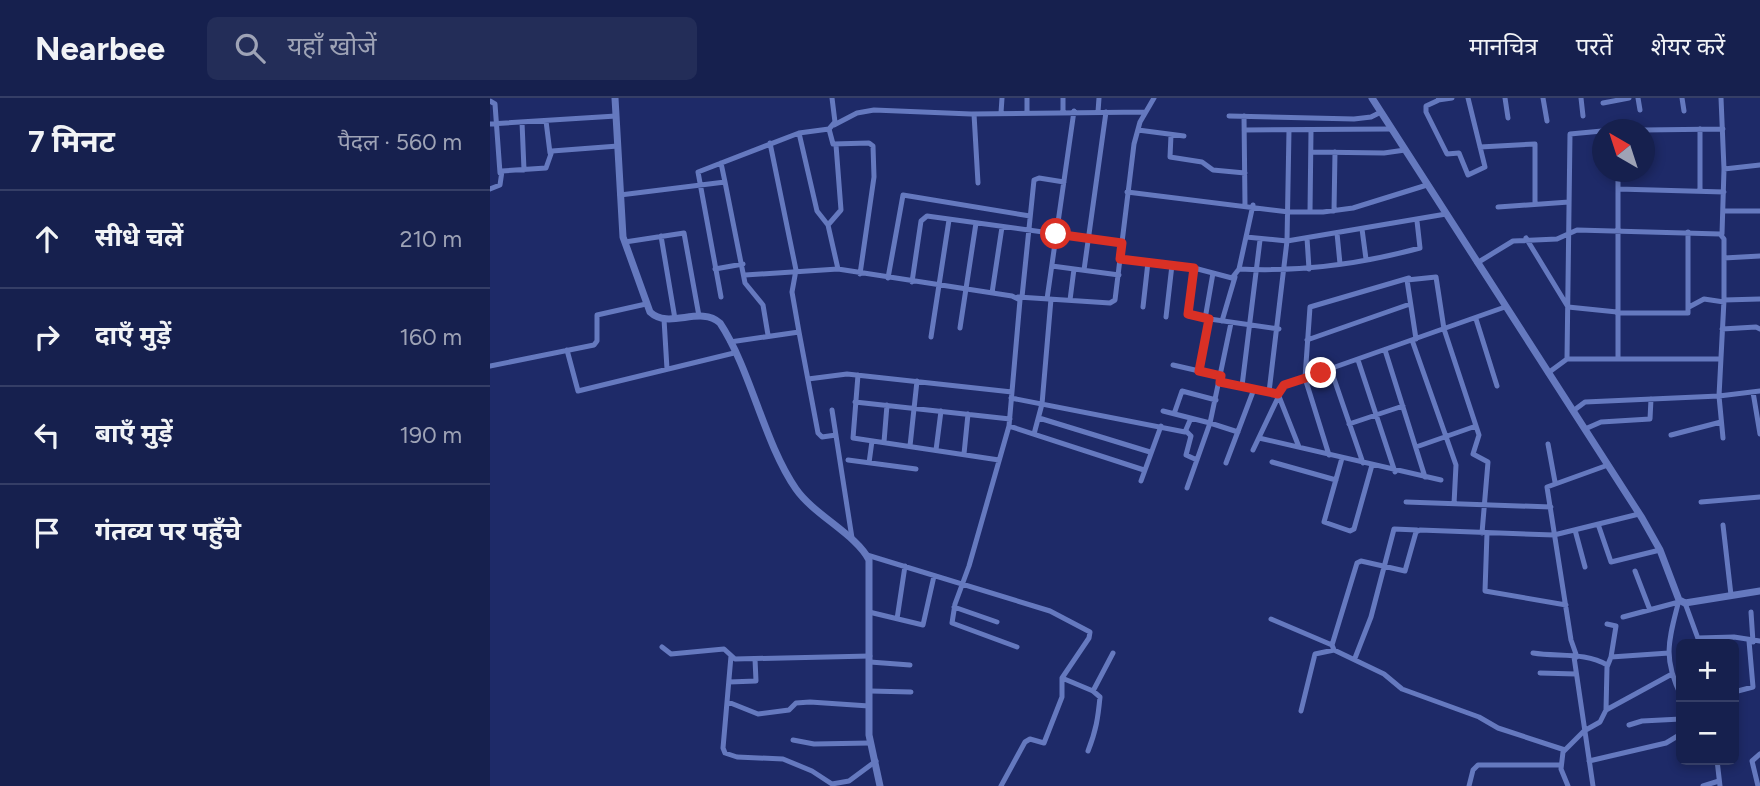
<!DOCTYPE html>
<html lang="hi">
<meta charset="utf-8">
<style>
:root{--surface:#16204e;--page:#232d58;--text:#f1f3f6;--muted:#9ea3b6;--line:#353e66}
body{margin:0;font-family:Figtree,"Noto Sans Devanagari",sans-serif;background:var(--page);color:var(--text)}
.controls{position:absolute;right:21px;bottom:21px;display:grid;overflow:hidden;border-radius:10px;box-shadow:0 4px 10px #0003}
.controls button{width:63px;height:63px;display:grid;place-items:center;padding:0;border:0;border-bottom:2px solid var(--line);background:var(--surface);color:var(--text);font:35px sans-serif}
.compass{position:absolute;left:1102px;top:21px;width:63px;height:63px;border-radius:50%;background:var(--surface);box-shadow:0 4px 10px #0003;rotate:321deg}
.stop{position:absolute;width:21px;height:21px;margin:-16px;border:5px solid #d93025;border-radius:50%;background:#fff}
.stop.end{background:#d93025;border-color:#fff;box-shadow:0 2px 7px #0008}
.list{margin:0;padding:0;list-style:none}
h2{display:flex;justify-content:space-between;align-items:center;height:91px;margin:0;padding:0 28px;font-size:30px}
h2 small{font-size:23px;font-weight:400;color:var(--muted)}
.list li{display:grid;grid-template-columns:46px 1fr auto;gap:21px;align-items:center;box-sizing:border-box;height:98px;padding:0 28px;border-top:2px solid var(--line)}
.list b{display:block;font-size:26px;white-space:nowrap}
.list em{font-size:23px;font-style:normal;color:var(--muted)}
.icon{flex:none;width:38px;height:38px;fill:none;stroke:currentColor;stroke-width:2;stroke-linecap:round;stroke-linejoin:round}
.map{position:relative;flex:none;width:1270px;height:688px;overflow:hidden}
header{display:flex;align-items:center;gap:42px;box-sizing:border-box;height:98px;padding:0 35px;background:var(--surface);border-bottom:2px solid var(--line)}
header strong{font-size:33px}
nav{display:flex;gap:38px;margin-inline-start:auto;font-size:24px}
.search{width:490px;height:63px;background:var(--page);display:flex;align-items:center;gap:18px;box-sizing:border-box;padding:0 24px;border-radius:10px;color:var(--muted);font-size:26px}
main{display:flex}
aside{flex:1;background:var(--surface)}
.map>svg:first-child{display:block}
</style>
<header>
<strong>Nearbee</strong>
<div class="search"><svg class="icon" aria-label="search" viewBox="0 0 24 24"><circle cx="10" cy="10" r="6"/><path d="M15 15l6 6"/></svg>यहाँ खोजें</div>
<nav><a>मानचित्र</a><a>परतें</a><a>शेयर करें</a></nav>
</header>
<main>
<aside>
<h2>7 मिनट<small>पैदल · 560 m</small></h2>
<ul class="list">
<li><svg class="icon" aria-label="ahead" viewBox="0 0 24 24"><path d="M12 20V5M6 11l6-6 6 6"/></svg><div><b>सीधे चलें</b></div><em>210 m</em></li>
<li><svg class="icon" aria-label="right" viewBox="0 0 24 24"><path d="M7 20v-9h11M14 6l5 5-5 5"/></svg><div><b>दाएँ मुड़ें</b></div><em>160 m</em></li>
<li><svg class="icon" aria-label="left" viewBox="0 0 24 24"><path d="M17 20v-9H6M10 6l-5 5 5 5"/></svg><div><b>बाएँ मुड़ें</b></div><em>190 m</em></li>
<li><svg class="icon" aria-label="arrive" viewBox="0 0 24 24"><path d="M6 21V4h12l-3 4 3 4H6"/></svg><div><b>गंतव्य पर पहुँचे</b></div></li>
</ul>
</aside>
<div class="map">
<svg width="1270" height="688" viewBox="0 0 1270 688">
<rect width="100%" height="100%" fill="#1e2a68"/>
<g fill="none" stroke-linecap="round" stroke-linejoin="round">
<path stroke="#6579bf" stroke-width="5" d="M537 0V14
M573 0V13
M1015 0 1018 20
M1053 0 1057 23
M1091 0 1093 18
M1148 0 1150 12
M1192 0 1194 13
M1231 0 1234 71 1270 67
M948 2 962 0
M949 2 936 8V14L957 56 969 55 978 77 995 69 978 0
M0 3 5 6 10 75
M1113 5 1139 0
M608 14 609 0
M511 15 512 0
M484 16 488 85
M739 18 864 21 881 19 891 14
M754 18 755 107
M56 23 60 55
M32 24 34 72
M0 26 126 18
M344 27 367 15 384 12 481 16 655 14
M339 31 343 46 379 45 383 48 384 79 370 176
M648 32 694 38
M754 32 902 31
M1154 32 1233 31
M1112 33 1080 36 1077 261H1229
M309 35 327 113 338 127 348 171 522 198 530 202 519 328 479 468 465 506 462 525 527 549
M681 37 680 59 712 64 723 72 755 75
M280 45 306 172 302 194 309 234
M990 49 1045 46V106
M821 54 894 55 915 52
M231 65 235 84
M0 91 10 87 12 73 56 70 62 53 128 48
M1128 91 1234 94
M1210 93V31
M637 94 799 114H833L863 110 937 87
M130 97 235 84 255 185 273 207 278 237
M1008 109 1079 104
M844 113 845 54
M1233 113H1270
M820 114 821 33
M338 127 351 112 346 47
M872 131 876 161
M847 135 850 166
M1232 136 1234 71
M171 138 185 221
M756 139 797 143 956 116
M817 140 819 171
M1036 140 1078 209 1127 214
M135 144 194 135 209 218
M1234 160 1270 158
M630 161 704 170 742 180 749 171C809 174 871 166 930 150L927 123
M987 165 1023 143 1067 141 1087 132 1230 136 1234 141V202L1270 201
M562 168 629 177
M704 170 699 218 789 231
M225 171 253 166
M749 171 763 107
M594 172 616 14
M255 177 348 171
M398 180 413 97 540 118
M422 184 431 123 437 118 632 145
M502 195 512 129
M231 199 208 74 309 35 339 31 345 24 342 0
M528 199 620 205 625 202 644 46 650 24 664 0
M532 199 544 82 549 80 574 84
M557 201 584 13
M580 202 584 171
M653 209 658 164
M1199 209 1214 201 1234 204
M1127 215H1198V134
M676 219 682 167
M174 221 177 271
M715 221 723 175
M986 221 1007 288
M732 223 745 179
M470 230 486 125
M1232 231 1266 229 1270 231
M441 239 459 122
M926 241 917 182 946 179 954 231 989 337 983 356 998 364 992 435
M817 242 920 206
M922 242 966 367 964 406
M240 244 309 234 328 335 332 339 346 337
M77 252 88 293 244 255
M895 252 935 379
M1128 261V74
M868 262 905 374
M683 267 731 278
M0 268 104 247 107 243V217L156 206
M841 272 873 365
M709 273 719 221
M1058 275 1077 261
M368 277 363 340 509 362
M318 281 357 276 522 294
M730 283 788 296 809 349
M752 288 770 142
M779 294 797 143 799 32
M1263 294 1270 336
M521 300 695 334 701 320
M365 304 520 321
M342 312 362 440
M673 313 720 325 741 225
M1083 313 1095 304 1229 298 1270 293
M684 316 692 293 726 302
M549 320 660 354
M859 326 913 308
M519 328 654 372
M1095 331 1111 324 1160 321 1161 301
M696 333 701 338 696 357 707 362
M544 336 552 306 561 201
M1181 337 1231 324
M769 340 951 382
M1233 340 1229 298 1234 202
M394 344 397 307
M1058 346 1065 384
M420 348 427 283
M926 349 986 328
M446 352 451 313
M763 352 794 287 1015 209
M474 356 478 316
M839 357 815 280 820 209 919 180
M852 360 834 424 860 433 864 431 882 367
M358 362 426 371
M782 364 846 382
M379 365 382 343
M736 365 764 291
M651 383 671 328
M697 390 720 325 748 334
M916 404 1061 409
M1211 404 1270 399
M1108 426 1121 464 1170 452
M1233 427 1241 497
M1085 432 1095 469
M997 435 995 493 1076 507
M377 457 560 513 600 534 599 540 572 580V599L554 645 540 641 535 644 511 688
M1145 473 1160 512
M1189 502C1179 542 1172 558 1191 598
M1195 505 1210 546
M464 509 507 524
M379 514 433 527 444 478
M1261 514 1263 544
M1133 519 1189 504
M407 521 415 468
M781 521 842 547
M1117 526 1126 528 1121 559
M1208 540 1244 539 1270 543
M172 549 181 556 234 551 245 561 380 558
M1043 555C1068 559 1096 554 1117 567
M241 558 233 650 235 655 247 659 293 661 322 673 342 686 359 683 386 663
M1084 559 1103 688
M1087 559 1081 542 1057 389 1118 367
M865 560 881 519 904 431 927 432
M380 564 420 567
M1050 575 1086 576
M572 580 603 593 623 555
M239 584 266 583 265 561
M380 593 421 594
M1244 594 1263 589 1259 543
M238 604 268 616 299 612 306 605 320 604 379 608
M1116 612 1117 569 1121 559 1179 555
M811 613 825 556 844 552
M1139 627 1152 623 1191 621
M303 642 324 646 380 645
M1075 652 1008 630 989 619 912 591 894 576 844 552 842 547 867 465 871 463 915 473 926 434 930 432 1064 437 1149 416
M598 653C606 633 608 620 610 599L603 593
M1227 662 1230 688
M1099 663 1176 645 1191 636
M979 688 983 672 988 667H1071
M1078 688 1071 671 1073 654 1094 633 1110 624 1116 612 1182 576
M1213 688 1229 683
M1268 688 1262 663 1270 656"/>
<path stroke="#6579bf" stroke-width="7" d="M125 0 133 139 160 214C179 232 210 207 230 225 261 272 274 345 306 391 324 417 367 437 379 462V637L390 688
M882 0 1152 420 1170 452 1189 502 1195 505 1270 493"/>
</g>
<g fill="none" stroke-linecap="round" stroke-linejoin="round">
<path stroke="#d93025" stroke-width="9" d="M566 136 632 145 630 161 704 170 698 216 719 221 709 273 731 278 730 284 788 296 794 287 831 275"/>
</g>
</svg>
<div class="controls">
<button>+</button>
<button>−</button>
</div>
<svg class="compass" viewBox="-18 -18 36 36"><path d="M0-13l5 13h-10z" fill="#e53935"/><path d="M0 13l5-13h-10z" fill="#9ea3b6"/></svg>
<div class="stop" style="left:566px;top:136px"></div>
<div class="stop end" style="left:831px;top:275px"></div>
</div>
</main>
